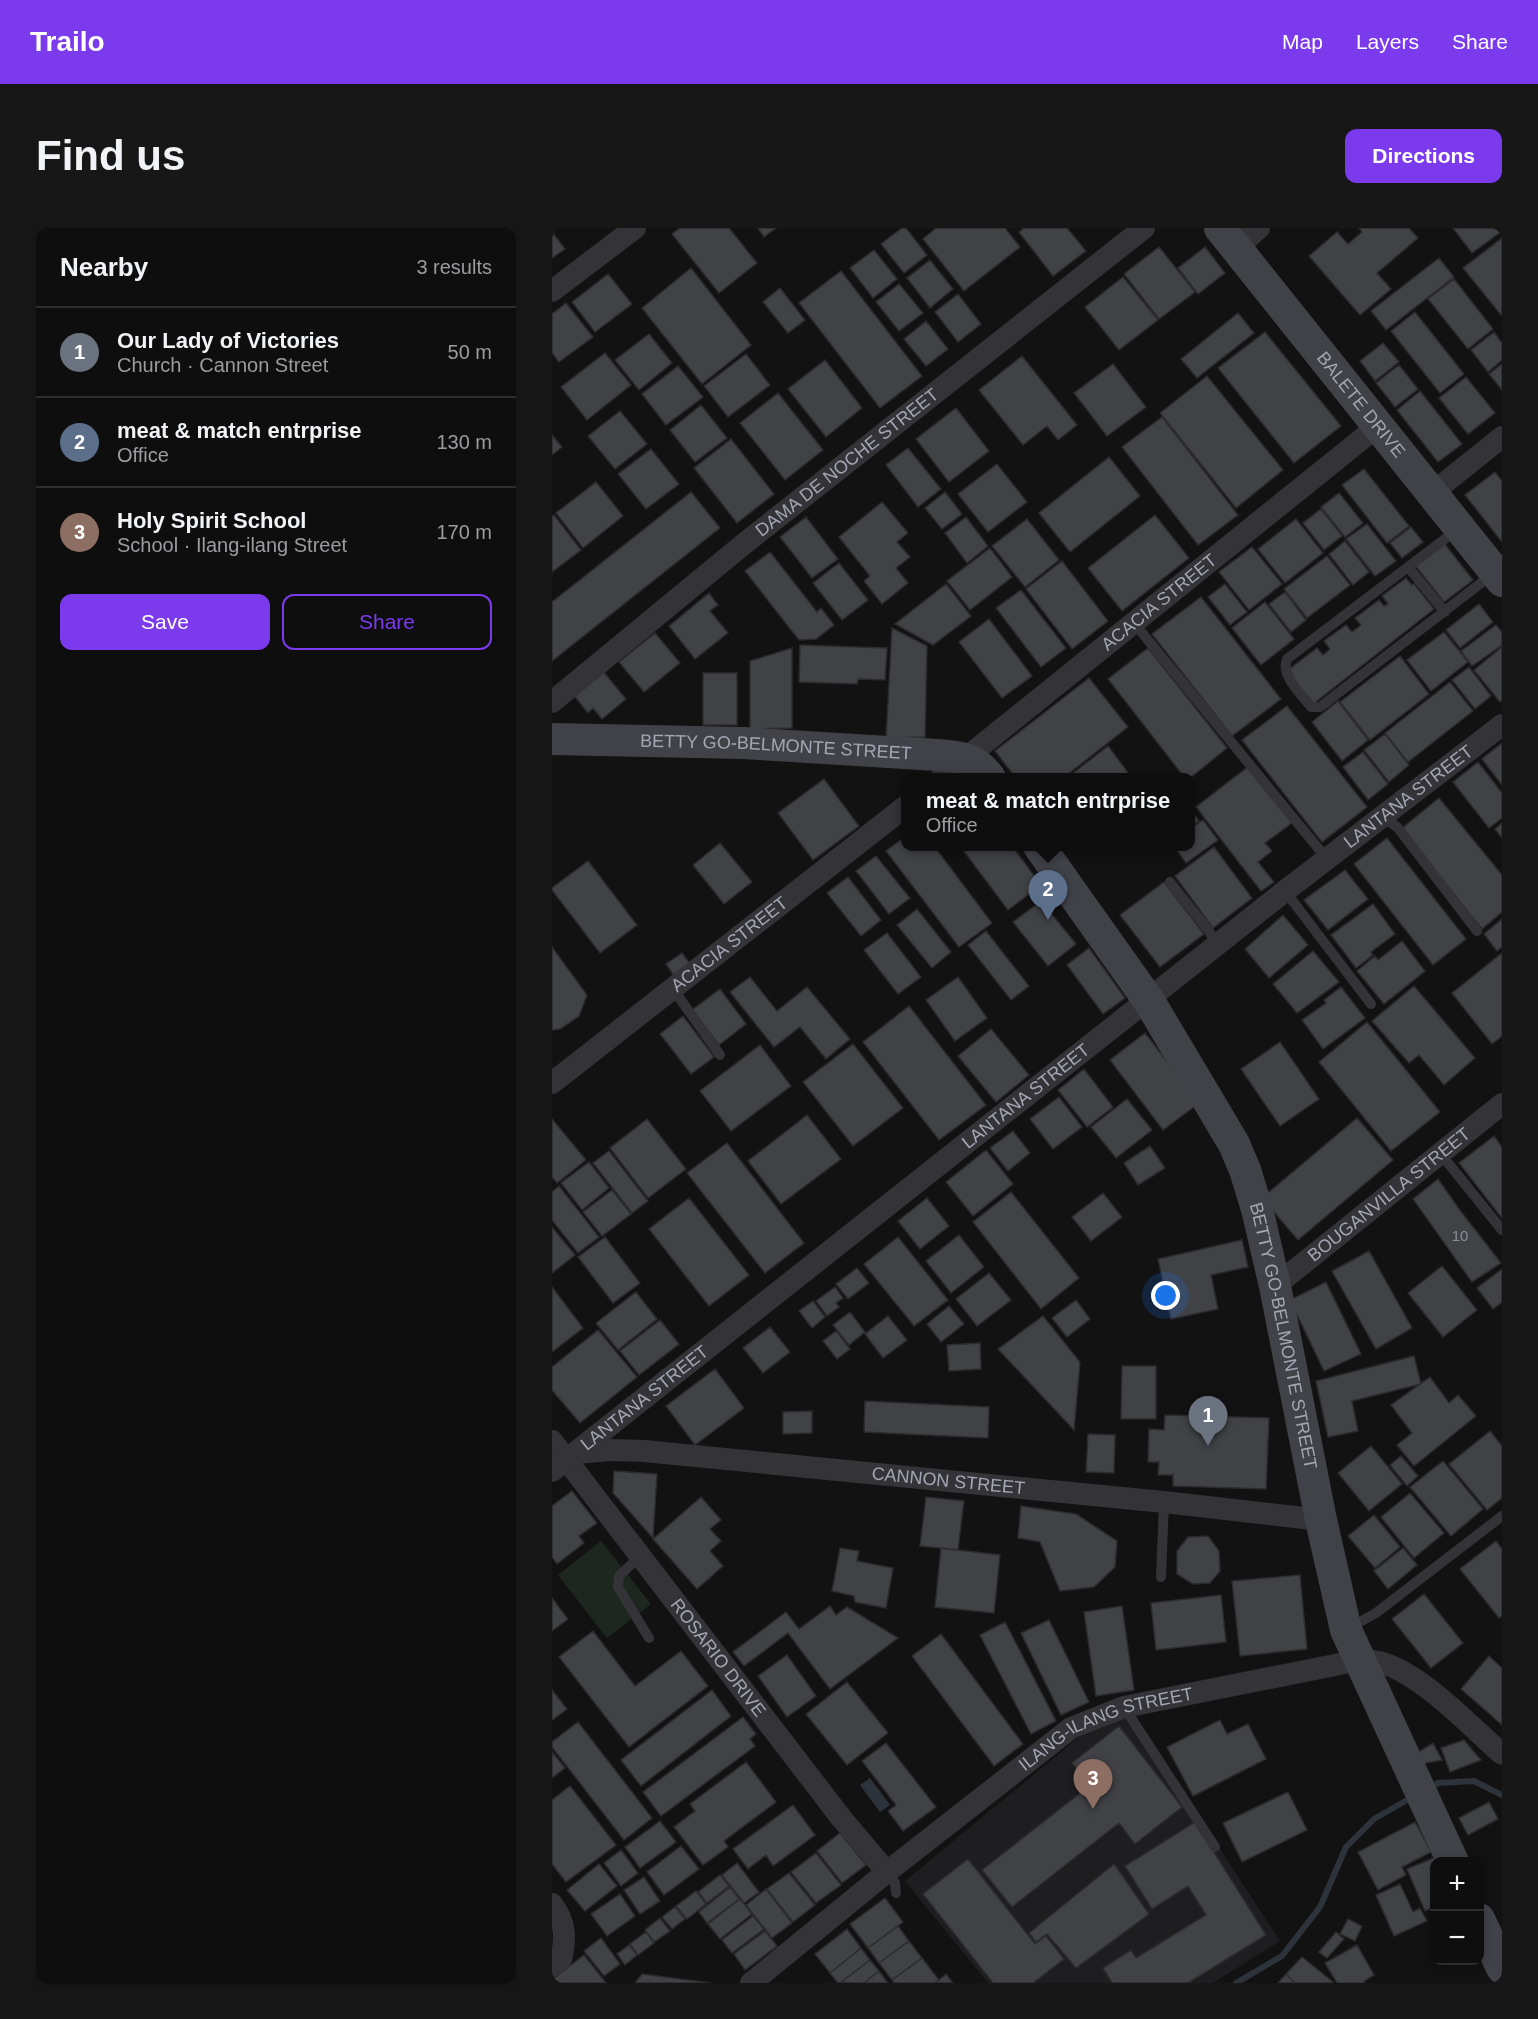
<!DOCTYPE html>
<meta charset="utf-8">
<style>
:root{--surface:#0e0e0e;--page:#171717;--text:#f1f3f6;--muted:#9b9c9e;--line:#2e2e2e;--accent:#7c3aed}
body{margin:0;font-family:Helvetica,sans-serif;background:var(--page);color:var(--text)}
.controls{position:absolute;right:18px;bottom:18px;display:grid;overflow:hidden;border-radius:12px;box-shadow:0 3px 9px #0003}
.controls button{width:54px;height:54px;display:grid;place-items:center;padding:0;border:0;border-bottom:2px solid var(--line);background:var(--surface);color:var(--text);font:30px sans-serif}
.you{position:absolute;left:614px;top:1068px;width:21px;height:21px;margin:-15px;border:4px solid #fff;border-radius:50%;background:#1a73e8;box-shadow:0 0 0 9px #1a73e833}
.badge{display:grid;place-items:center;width:39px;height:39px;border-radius:50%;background:var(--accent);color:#fff;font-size:20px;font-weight:700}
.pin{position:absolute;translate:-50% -50px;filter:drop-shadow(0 2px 3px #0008)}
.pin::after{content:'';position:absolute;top:32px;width:21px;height:18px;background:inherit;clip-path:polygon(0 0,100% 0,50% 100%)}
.popup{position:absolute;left:349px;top:545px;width:294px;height:78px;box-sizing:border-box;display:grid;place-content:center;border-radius:12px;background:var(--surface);filter:drop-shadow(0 2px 4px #0005);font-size:20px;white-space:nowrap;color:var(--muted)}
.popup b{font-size:22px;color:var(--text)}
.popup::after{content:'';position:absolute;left:50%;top:100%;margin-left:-12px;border:12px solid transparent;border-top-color:var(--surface)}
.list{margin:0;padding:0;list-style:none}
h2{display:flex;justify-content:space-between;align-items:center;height:78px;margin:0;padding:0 24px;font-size:26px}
h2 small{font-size:20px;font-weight:400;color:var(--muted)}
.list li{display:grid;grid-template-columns:39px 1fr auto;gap:18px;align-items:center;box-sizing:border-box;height:90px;padding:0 24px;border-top:2px solid var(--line)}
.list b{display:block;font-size:22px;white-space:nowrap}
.list p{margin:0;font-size:20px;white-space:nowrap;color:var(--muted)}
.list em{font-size:20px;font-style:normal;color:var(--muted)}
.actions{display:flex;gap:12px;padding:18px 24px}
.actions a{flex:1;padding:14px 0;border:2px solid var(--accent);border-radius:12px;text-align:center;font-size:21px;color:var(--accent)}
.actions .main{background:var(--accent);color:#fff}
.map{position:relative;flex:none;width:950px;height:1755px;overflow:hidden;border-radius:12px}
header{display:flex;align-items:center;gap:36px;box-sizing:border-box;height:84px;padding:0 30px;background:var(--accent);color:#fff}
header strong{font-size:28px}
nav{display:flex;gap:33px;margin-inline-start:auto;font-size:21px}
.intro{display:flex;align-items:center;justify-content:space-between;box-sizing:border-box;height:144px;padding:0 36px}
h1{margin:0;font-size:42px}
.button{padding:15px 27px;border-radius:12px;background:var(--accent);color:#fff;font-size:21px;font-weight:700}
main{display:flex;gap:36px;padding:0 36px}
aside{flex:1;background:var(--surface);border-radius:12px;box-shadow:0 3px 9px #0003}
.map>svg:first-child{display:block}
</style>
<header>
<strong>Trailo</strong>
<nav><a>Map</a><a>Layers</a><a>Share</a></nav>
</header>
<div class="intro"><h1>Find us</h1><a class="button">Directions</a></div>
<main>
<aside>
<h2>Nearby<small>3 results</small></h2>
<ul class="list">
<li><span class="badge" style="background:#6b7280">1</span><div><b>Our Lady of Victories</b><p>Church · Cannon Street</p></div><em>50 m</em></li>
<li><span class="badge" style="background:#5c6f8a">2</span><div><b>meat &amp; match entrprise</b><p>Office</p></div><em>130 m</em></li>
<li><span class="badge" style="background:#8d6e63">3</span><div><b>Holy Spirit School</b><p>School · Ilang-ilang Street</p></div><em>170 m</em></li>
</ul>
<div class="actions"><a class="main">Save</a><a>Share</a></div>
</aside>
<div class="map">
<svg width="950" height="1755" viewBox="0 0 950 1755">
<rect width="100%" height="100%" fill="#121213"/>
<path fill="#1e1e20" d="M581 1487 728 1713 661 1755H436L353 1653 527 1509Z"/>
<path fill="#1e2620" d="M49 1313 99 1376 55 1410 6 1347Z"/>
<path fill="#2c333b" d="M318 1550 338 1577 328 1584 308 1557Z"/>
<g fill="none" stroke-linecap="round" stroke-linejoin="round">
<path stroke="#2c333b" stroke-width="6" d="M876 1560 886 1555 922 1553 950 1567
M684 1755 730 1728 768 1679 794 1619 822 1591 862 1568"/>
</g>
<path fill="#414246" stroke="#2c2c2f" stroke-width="1.5" d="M128 0H177L205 35 167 65 120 6Z
M206 0H224L212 9Z
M350 0H354L375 27 352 45 329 16Z
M384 0H453L468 19 412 63 371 11Z
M472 0H515L534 23 501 48 467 4Z
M807 0H857L866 10 825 45 839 61 808 87 757 28 785 4 796 16 810 4Z
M901 0H950V3L920 25Z
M0 4 13 21 0 30Z
M950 10V86L949 87 911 40Z
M607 19 643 64 607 91 572 46Z
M653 19 673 45 646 66 626 40Z
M322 22 345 51 321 70 298 40Z
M887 30 902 49 834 102 819 83Z
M378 32 401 61 378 80 355 50Z
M139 40 199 117 150 156 90 80Z
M289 43 370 148 328 180 247 75Z
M56 46 80 76 43 104 20 74Z
M571 49 606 92 567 122 533 79Z
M902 51 941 101 916 121 876 71Z
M347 56 371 85 347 103 324 74Z
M228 60 253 92 236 105 211 74Z
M406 66 429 96 406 114 383 84Z
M14 75 41 109 7 134 0 125V86Z
M863 84 912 146 888 165 839 103Z
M686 85 702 105 645 150 629 131Z
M374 93 396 121 374 138 352 111Z
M713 104 789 198 742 235 666 140Z
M942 104 950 115V132L936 144 919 122Z
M97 106 120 135 87 162 63 132Z
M831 115 847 134 823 153 808 133Z
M53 125 79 157 35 192 9 159Z
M194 126 218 157 176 189 152 158Z
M470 128 525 197 506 212 495 198 471 217 427 162Z
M273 132 310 180 274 209 236 161Z
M561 136 594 179 555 208 522 165Z
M950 136V162L937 146Z
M847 137 866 161 843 179 824 155Z
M126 138 151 169 114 197 90 166Z
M655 148 731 242 684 280 608 185Z
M914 149 943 185 916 206 887 170Z
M868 163 910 216 886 234 845 182Z
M226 165 271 222 233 252 188 195Z
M149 177 175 210 143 234 118 202Z
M404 180 437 223 397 254 364 211Z
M68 183 95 216 63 241 36 208Z
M610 189 686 287 646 317 570 219Z
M0 207 10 219 0 227Z
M179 211 222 266 185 295 142 240Z
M356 220 389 261 366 279 334 237Z
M99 221 127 256 94 281 66 246Z
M557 229 588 268 518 324 487 285Z
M445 236 475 274 436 304 406 266Z
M812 241 857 298 835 315 790 257Z
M943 244 950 253V314L913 267Z
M44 254 71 288 31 320 4 285Z
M139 264 168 300 0 433V374Z
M393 264 410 286 390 301 373 280Z
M787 265 811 295 793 309 769 279Z
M330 274 356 305 345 314 358 329 344 340 356 355 330 376 312 353 318 348 287 309Z
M769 281 790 308 772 322 751 295Z
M2 287 29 322 0 344V289Z
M603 287 637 330 570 383 536 340Z
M254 289 286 331 260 350 228 309Z
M414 289 436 318 415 335 393 305Z
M475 291 507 332 473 359 440 318Z
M744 291 771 325 733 355 706 321Z
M815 296 844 333 823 348 794 311Z
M859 299 871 314 850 330 838 315Z
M793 313 817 344 801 357 777 326Z
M892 315 921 352 892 374 863 337Z
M700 319 730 356 697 382 667 344Z
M438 320 460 349 418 382 395 353Z
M218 324 265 384 269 380 282 397 264 411 247 412 193 343Z
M775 328 798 357 755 390 732 361Z
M510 333 556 393 520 421 474 361Z
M287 335 316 372 290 392 261 355Z
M854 350 860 357 862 356 882 381 761 476 735 443 765 420 771 427 778 421 772 413 794 397 800 404 809 397 803 390 827 372 832 378 836 376 830 368Z
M394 356 419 388 381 417 343 396Z
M673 356 695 384 678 397 656 369Z
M469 362 514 420 489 439 444 380Z
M733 364 754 392 739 404 717 376Z
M157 365 166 377 158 383 176 405 143 431 117 398Z
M649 369 729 471 680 508 600 406Z
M713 374 742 411 709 437 680 400Z
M927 376 941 394 908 420 894 402Z
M437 391 480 448 450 470 407 414Z
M944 397 950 404V417L920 438 909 423Z
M340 400 375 418 373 509 334 510Z
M892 404 916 434 879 463 855 432Z
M103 405 128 435 92 464 67 434Z
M248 417 335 420 333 452 306 451 305 456 247 454Z
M950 419V472L948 474 922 442Z
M240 420V500L198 501V433Z
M596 420 675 520 638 550H633L556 451Z
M848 428 877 466 818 512 788 474Z
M917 439 939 468 923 481 900 452Z
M49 441 74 471 50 491 41 480 36 485 20 465Z
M151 445H185V497H151Z
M537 450 576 499 511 550H464L443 523Z
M898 454 921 483 856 534 833 505Z
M786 473 816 512 790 533 760 494Z
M735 478 815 579 770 614 690 512Z
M833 506 857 537 837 554 812 522Z
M950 515V557L930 531Z
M556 518 580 550H515Z
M811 524 836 556 816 572 791 539Z
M926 534 950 565V590L937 600 901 554Z
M697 538 741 594 713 615 720 623 706 634 722 654 709 663 644 579Z
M272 551 307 598 261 632 226 585Z
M887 570 950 647V684L930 701 849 601Z
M638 581 647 593 638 598Z
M651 592 666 612 634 635 622 618H638V601Z
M950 595V610L943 601Z
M354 608V618H382L440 695 407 719 334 623Z
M835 610 914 711 881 737 802 636Z
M168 615 200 654 172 676 141 637Z
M408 618H460L489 657 456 682Z
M662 619 700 670 661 700 623 648Z
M324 628 358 670 337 686 304 643Z
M36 633 85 697 48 725 0 662V660Z
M793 642 816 671 776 702 752 672Z
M296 649 329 692 309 708 275 665Z
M612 654 652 706 608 739 568 687Z
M489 673 524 716 496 738 461 694Z
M821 676 843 706 819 724 821 727 804 740 779 707Z
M365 681 399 724 380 740 345 697Z
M731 687 756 717 717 750 693 721Z
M950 691V719L945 723 932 706Z
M434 703 477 758 459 772 416 717Z
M335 705 369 749 346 766 312 722Z
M850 713 873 743 832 776 805 743 823 728 826 732Z
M0 719 35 767 27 788 8 801 0 802Z
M537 720 573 770 551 786 515 737Z
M761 723 787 754 745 785 721 756Z
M130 725 138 736 122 748 114 736Z
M950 725V808L940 816 900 765Z
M198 749 225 783 255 759 298 811 274 831 248 799 222 819 178 764Z
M406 749 435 790 403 813 374 772Z
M862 758 923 830 892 857 867 827 857 835 820 793Z
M789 759 813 790 771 821 750 792 774 775 772 772Z
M168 761 194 796 167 817 140 782Z
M357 778 434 877 387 912 311 814Z
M131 788 162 829 139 846 108 806Z
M815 794 888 884 839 923 767 834Z
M439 801 477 847 444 874 406 828Z
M593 805 647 875 611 902 558 832Z
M728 814 767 871 728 898 689 841Z
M301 816 351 880 301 918 251 854Z
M208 817 239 858 179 903 148 863Z
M532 841 561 879 535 899 506 862Z
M507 869 530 899 501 921 478 891Z
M575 871 600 902 564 930 539 899Z
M255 887 289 931 229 976 196 933Z
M805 890 841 932 746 1012 710 970Z
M0 891 34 932 5 955 0 949Z
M95 891 134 941 96 970 58 920Z
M461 903 478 925 456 943 438 920Z
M942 908 950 919V990L907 935Z
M175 915 252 1015 213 1045 135 945Z
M598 918 613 940 586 957 572 935Z
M434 922 461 956 421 988 394 954Z
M57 923 96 973 80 985 41 935Z
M37 934 57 960 30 982 9 955Z
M886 951 907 981 949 1035 920 1054 861 971Z
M7 958 47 1009 26 1025 0 992V964Z
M60 962 79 986 50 1008 31 984Z
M459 964 527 1050 489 1081 421 994Z
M551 965 570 989 539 1013 520 989Z
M137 970 197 1047 157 1078 97 1001Z
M375 970 397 998 368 1021 346 993Z
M0 999 23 1027 0 1045Z
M407 1007 432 1039 399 1065 374 1033Z
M53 1009 88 1055 61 1075 26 1029Z
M346 1009 396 1072 362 1098 312 1036Z
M690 1012 696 1039 659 1047 666 1081 619 1091 606 1031Z
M817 1023 860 1100 824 1121 780 1043Z
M890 1038 925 1082 891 1109 856 1065Z
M305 1040 317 1055 296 1071 284 1056Z
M950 1041V1074L941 1081 925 1060Z
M437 1045 459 1072 425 1098 404 1071Z
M774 1054 809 1126 772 1143 738 1072Z
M0 1059 31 1100 0 1124Z
M283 1059 291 1070 284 1075 287 1079 275 1088 264 1073Z
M84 1064 105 1091 66 1122 44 1095Z
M524 1072 538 1091 515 1109 500 1090Z
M261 1073 273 1089 260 1100 247 1083Z
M397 1078 412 1096 389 1114 375 1096Z
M298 1084 313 1104 297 1117 281 1097Z
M336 1088 355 1112 331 1130 313 1106Z
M491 1088 528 1134 522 1202 446 1121Z
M108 1092 127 1116 87 1147 68 1123Z
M218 1099 238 1124 211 1145 191 1120Z
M46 1102 85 1149 28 1195 0 1162V1139Z
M284 1103 298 1121 285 1131 271 1113Z
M428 1115 429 1141 397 1143 395 1117Z
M862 1128 869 1156 800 1173 806 1203 776 1209 764 1153Z
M570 1138H604V1191H569Z
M163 1141 192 1180 143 1217 114 1178Z
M878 1149 897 1175 906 1167 924 1188 862 1238 845 1217 860 1205 839 1177Z
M313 1173 437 1179 436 1210 312 1204Z
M260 1183V1205L231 1206V1184Z
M613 1187 717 1190 714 1261 621 1258V1247H606L607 1234H596L597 1201 612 1202Z
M938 1203 950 1218V1270L935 1282 897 1236Z
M536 1206 563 1207 562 1245 534 1244Z
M819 1218 850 1256 817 1283 786 1245Z
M849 1228 866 1248 855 1258 838 1237Z
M891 1233 931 1281 899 1308 858 1259Z
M62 1243 105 1246 101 1310 61 1265Z
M20 1263 45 1295 27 1308 32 1315 5 1336 0 1329V1278Z
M858 1265 892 1305 862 1330 829 1289Z
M149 1269 169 1292 158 1301 169 1313 158 1323 171 1338 145 1361 101 1311Z
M374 1269 412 1273 406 1322 368 1318Z
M469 1278 524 1286 565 1313 563 1339 542 1359 508 1363 488 1314 466 1310Z
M822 1287 848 1319 823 1340 796 1308Z
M656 1308 667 1323 668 1343 658 1355 641 1356 625 1346V1323L636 1309Z
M944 1313 950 1321V1388L947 1390 908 1341Z
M288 1320 307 1323 305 1333 341 1340 334 1380 303 1374 302 1368 280 1363Z
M389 1320 448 1327 442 1385 383 1379Z
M851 1320 865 1337 836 1361 822 1343Z
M748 1347 755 1421 688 1428 680 1353Z
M872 1366 911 1415 879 1440 840 1391Z
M669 1367 674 1414 604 1422 599 1375Z
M0 1370 16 1391 0 1403Z
M278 1378 284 1387 295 1379 346 1410 278 1461 236 1405 192 1438 181 1424 234 1384 247 1401Z
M570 1378 582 1462 544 1468 532 1384Z
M497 1392 537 1474 509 1487 469 1405Z
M453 1394 504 1493 479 1506 428 1407Z
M41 1403 83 1458 129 1423 156 1458 77 1519 7 1429Z
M389 1406 471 1516 442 1538 360 1428Z
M235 1427 264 1468 235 1489 206 1448Z
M937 1428 950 1440V1497L909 1461Z
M295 1454 336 1505 295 1537 254 1486Z
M0 1462 15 1481 0 1492Z
M160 1462 179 1488 89 1558 69 1532Z
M191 1489 204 1506 198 1511 203 1518 109 1588 91 1564Z
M668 1492 675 1506 696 1496 714 1531 641 1568 615 1519Z
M26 1494 100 1590 72 1612 0 1519V1514Z
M567 1498 630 1579 583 1616 567 1595 460 1679 430 1642 537 1558 520 1535Z
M912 1512 929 1532 898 1544 889 1520Z
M334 1515 384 1579 351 1603 336 1583 344 1577 310 1533Z
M881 1515 890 1532 869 1536 863 1526Z
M0 1524 13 1540 0 1550Z
M194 1534 224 1574 172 1613 176 1619 151 1637 122 1599 143 1583 138 1576Z
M18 1558 64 1617 14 1654 0 1636V1572Z
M736 1564 755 1602 690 1634 671 1595Z
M937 1574 946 1591 916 1607 907 1590Z
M241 1577 263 1607 221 1638 214 1627 196 1641 181 1621Z
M108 1593 124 1614 88 1640 73 1619Z
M643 1594 714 1707 636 1755H560L551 1740 579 1722 584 1730 654 1687 636 1658 600 1681 573 1638Z
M863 1594 879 1624 850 1639 854 1647 826 1662 806 1624Z
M288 1605 314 1637 290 1655 265 1623Z
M129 1618 147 1641 112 1667 95 1644Z
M69 1622 86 1645 69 1658 52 1635Z
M264 1625 289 1657 264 1675 239 1644Z
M884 1629 886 1634H882V1679L873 1683 855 1641Z
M416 1631 483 1716 494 1708 512 1731 481 1755H441L371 1666Z
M185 1635 207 1664 192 1675 170 1647Z
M47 1636 65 1658 33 1683 15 1662Z
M562 1636 597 1686 524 1740 495 1706 484 1714 477 1705Z
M237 1645 263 1677 241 1694 215 1661Z
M168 1647 177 1658 155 1675 146 1664Z
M92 1649 108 1673 88 1686 72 1662Z
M848 1656 861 1684 868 1680 875 1693 842 1708 824 1667Z
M178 1659 187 1671 155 1695 147 1684Z
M214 1661 240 1695 220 1710 194 1677Z
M144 1663 154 1676 135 1691 124 1678Z
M68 1666 83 1688 55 1708 39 1686Z
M333 1670 351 1694 316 1720 298 1696Z
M188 1671 200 1686 168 1711 156 1696Z
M123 1679 133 1691 120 1701 110 1689Z
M201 1688 212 1701 180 1725 170 1712Z
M108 1690 118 1703 102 1714 93 1702Z
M796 1691 810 1698 803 1713 788 1706Z
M346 1698 357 1713 327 1735 316 1720Z
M295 1701 309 1720 278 1745 263 1726Z
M213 1703 225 1718 193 1742 182 1726Z
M94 1704 102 1715 86 1727 78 1716Z
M784 1704 792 1711 775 1730 767 1724Z
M49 1710 68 1736 52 1748 32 1723Z
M357 1713 370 1730 340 1752 327 1735Z
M77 1717 85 1727 73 1737 65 1726Z
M805 1717 822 1747 812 1753 813 1755H785L773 1735Z
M309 1720 318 1732 288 1755H286L278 1745Z
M32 1727 54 1755H0V1752Z
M750 1729 781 1754V1755H743L734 1746Z
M370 1730 387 1752 383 1755H342L340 1752Z
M318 1732 327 1743 312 1755H288Z
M327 1743 336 1755H312Z
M90 1746 159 1755H83Z
M394 1746 401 1755H383L387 1752Z
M734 1746 743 1755H726Z"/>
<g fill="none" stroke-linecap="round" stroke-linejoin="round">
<path stroke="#333338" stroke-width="10" d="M906 301 735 431C728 447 749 466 759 479H768L942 345
M856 339 893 384
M582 395 775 631
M831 588 846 600 925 703
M618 654 657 703 665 717
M733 663 819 776
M121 761 168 827
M888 925 950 1002
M89 1327 67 1348 66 1359 97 1410
M609 1349 612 1274
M797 1400 824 1385 950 1288
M572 1479 663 1619
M335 1644 343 1655 344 1665"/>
<g stroke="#333338" stroke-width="22">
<path d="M684 20 707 0"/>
<path d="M0 63 83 0"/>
<path d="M880 265 950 209"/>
<path id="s1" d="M0 474 193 315 592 0"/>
<path id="s2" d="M389 550 826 198"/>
<path id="s3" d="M0 855 354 578"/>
<path id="s4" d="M723 1058 950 876"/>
<path id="s5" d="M0 1213 290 1591 335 1644"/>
<path id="s6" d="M23 1225 59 1222 92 1223 612 1274 769 1292"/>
<path id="s7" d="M0 1243 733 663 950 497"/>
<path d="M0 1676C14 1695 14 1709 9 1732L0 1738"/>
<path id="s8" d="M199 1755 335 1644 519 1500 572 1479 808 1432C815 1433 824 1433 831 1435 873 1449 917 1497 950 1526"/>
</g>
<g stroke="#414248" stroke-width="32">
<path id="s9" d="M668 0 950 353"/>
<path id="s10" d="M0 511 191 515 385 527C410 529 422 529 438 550"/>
<path id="s11" d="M487 618 597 773 682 916 693 942 705 981 723 1058 769 1292 794 1402 901 1634"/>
<path d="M927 1691 950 1740"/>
</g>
</g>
<g text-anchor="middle" stroke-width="4.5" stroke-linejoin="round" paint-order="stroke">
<g font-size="15" fill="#8b8e98">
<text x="908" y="1013">10</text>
</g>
<g font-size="18" fill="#a4a7b3" stroke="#0d0d0e">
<text dy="6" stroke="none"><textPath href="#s9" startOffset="226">BALETE DRIVE</textPath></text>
<text dy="6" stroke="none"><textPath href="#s1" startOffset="380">DAMA DE NOCHE STREET</textPath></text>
<text dy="6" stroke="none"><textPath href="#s2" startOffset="280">ACACIA STREET</textPath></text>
<text dy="6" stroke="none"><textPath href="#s10" startOffset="224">BETTY GO-BELMONTE STREET</textPath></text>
<text dy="6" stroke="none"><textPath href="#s7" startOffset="1090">LANTANA STREET</textPath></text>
<text dy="6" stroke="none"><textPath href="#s3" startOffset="225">ACACIA STREET</textPath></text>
<text dy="6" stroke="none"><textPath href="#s7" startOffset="604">LANTANA STREET</textPath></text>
<text dy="6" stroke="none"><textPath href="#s4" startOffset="146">BOUGANVILLA STREET</textPath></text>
<text dy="6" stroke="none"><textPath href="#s11" startOffset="555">BETTY GO-BELMONTE STREET</textPath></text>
<text dy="6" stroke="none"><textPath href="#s7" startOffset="118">LANTANA STREET</textPath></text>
<text dy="6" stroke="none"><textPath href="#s6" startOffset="375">CANNON STREET</textPath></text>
<text dy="6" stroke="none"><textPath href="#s5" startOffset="273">ROSARIO DRIVE</textPath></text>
<text dy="6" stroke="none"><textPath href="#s8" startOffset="441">ILANG-ILANG STREET</textPath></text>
</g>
</g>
</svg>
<div class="controls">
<button>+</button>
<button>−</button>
</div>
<div class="you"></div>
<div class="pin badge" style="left:656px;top:1218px;background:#6b7280">1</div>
<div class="pin badge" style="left:496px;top:692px;background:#5c6f8a">2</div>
<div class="popup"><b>meat &amp; match entrprise</b>Office</div>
<div class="pin badge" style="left:541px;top:1581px;background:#8d6e63">3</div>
</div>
</main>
